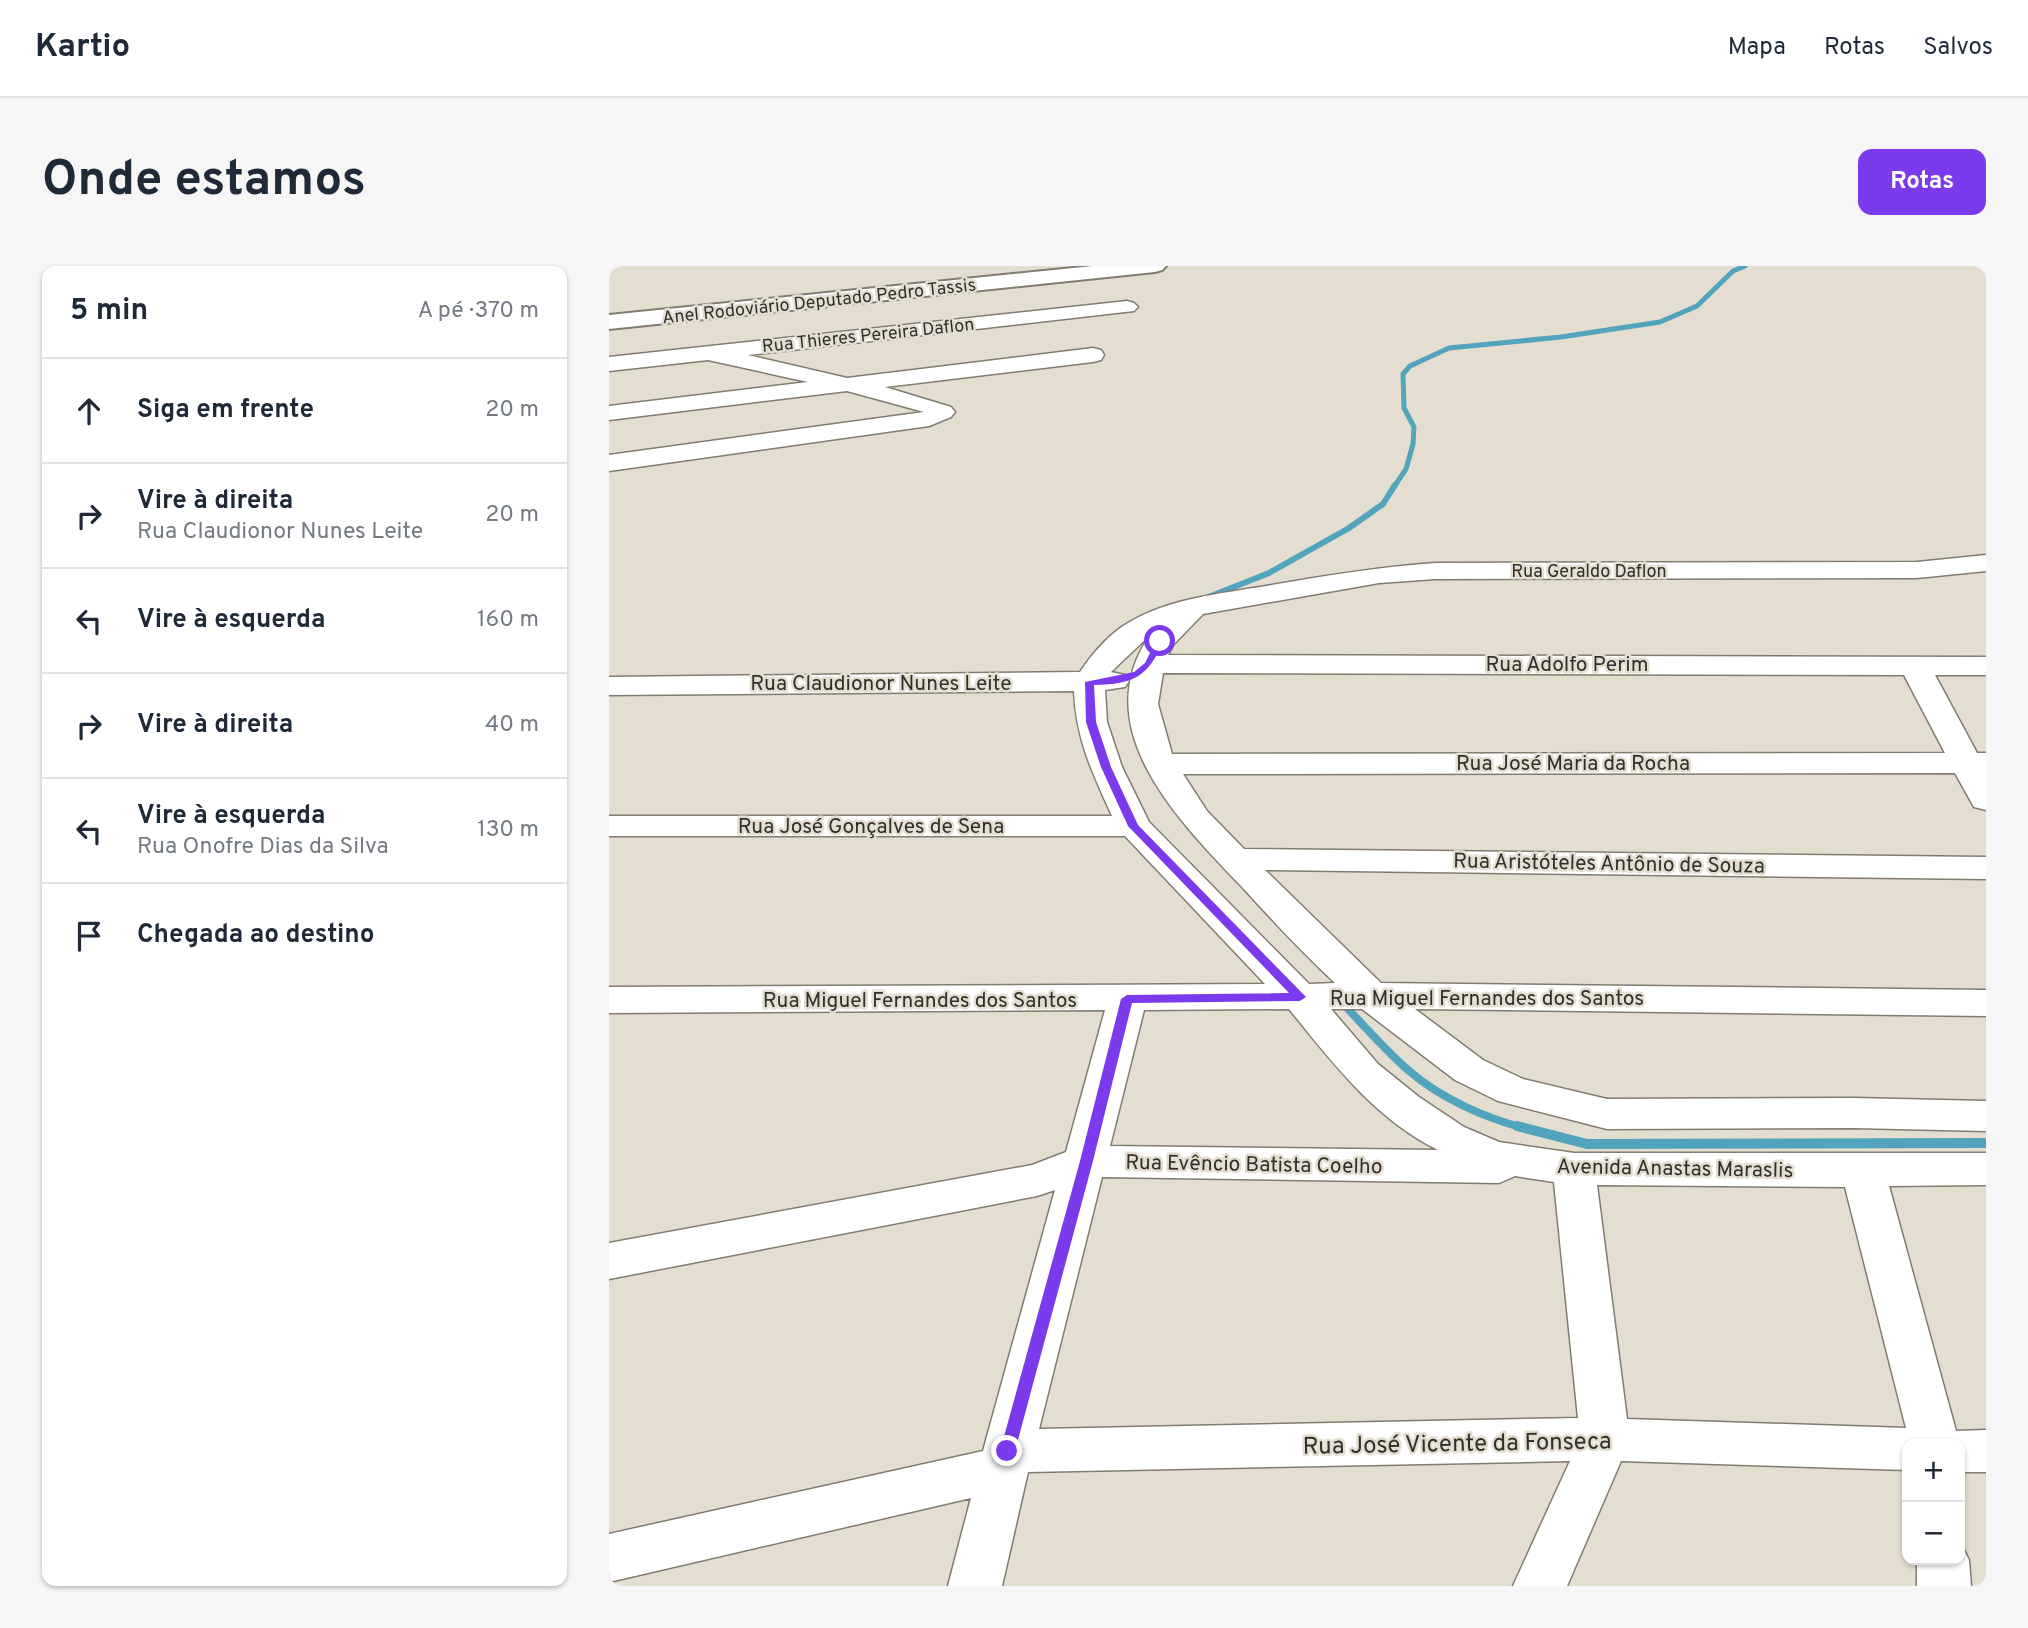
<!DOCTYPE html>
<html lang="pt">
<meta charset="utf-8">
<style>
:root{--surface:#fff;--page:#f6f6f7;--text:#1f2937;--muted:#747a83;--line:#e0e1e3;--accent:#7c3aed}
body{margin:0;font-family:Overpass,sans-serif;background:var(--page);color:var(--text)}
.controls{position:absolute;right:21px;bottom:21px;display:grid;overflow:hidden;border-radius:14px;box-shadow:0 2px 5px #0004}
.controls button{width:63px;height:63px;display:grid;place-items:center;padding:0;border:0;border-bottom:2px solid var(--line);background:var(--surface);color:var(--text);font:35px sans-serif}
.stop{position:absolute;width:21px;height:21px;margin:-16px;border:5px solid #7c3aed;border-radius:50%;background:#fff}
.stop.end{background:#7c3aed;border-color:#fff;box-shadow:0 2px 7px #0008}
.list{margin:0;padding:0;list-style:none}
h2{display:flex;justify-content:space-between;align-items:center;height:91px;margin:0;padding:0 28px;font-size:30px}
h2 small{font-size:23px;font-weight:400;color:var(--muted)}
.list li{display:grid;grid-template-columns:46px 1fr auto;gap:21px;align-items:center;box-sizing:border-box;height:105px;padding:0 28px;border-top:2px solid var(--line)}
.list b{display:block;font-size:26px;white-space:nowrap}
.list p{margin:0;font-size:23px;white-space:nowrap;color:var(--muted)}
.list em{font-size:23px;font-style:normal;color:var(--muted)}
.icon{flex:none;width:38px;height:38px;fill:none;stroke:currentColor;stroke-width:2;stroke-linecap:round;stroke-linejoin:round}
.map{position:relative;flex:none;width:1377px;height:1320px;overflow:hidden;border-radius:14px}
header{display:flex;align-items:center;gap:42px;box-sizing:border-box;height:98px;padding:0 35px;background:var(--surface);border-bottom:2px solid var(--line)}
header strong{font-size:33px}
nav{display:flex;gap:38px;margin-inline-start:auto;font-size:24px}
.intro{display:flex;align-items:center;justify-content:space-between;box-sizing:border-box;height:168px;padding:0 42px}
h1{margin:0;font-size:49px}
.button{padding:18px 32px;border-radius:14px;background:var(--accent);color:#fff;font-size:24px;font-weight:700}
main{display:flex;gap:42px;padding:0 42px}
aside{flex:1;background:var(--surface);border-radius:14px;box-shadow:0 2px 5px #0004}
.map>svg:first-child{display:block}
</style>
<header>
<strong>Kartio</strong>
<nav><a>Mapa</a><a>Rotas</a><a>Salvos</a></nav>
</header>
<div class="intro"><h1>Onde estamos</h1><a class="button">Rotas</a></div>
<main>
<aside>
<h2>5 min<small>A pé · 370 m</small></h2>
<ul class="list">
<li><svg class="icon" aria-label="ahead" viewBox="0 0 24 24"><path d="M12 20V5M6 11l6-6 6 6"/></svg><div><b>Siga em frente</b></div><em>20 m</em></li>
<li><svg class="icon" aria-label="right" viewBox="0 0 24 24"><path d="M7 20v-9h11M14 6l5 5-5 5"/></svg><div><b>Vire à direita</b><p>Rua Claudionor Nunes Leite</p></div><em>20 m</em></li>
<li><svg class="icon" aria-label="left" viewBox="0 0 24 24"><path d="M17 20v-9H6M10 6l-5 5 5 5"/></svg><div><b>Vire à esquerda</b></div><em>160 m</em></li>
<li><svg class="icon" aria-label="right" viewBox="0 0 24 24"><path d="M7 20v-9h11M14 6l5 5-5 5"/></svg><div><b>Vire à direita</b></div><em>40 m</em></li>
<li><svg class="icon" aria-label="left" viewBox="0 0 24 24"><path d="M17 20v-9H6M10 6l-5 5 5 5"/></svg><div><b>Vire à esquerda</b><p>Rua Onofre Dias da Silva</p></div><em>130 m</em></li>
<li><svg class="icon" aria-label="arrive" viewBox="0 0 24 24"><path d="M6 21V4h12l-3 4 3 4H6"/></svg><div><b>Chegada ao destino</b></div></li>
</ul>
</aside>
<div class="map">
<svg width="1377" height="1320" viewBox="0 0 1377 1320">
<rect width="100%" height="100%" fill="#e4ded0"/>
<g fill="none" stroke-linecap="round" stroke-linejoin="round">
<path stroke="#52a4bc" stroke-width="5" d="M785 221 797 203 804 178 805 161 795 142 794 108 801 100 840 82 952 71 1051 56 1088 40 1124 5 1136 0"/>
<path stroke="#52a4bc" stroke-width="6" d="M597 332 660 307 740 262 774 238 786 219"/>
<path stroke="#52a4bc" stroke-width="8" d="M731 735C754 758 775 783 799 804 831 832 876 852 915 862"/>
<path stroke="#52a4bc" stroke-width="10" d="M908 860 978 878 1377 877"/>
<defs>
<path id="minor" d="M518 35 525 37 529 41 525 45 139 89 238 112 484 82 492 84 495 89 492 94 484 96 276 121 342 141 346 146 342 151 320 160 0 205V189L315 146 238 125 0 154V140L199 116 99 94 0 105V91Z
M1377 289V305L1308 312 826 313 770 317 594 348 564 379 559 389 1377 391V409H1326L1368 487H1377V544L1365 541 1346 507 574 508 598 545 635 583 1377 591V613L656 604 772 717 1377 724V750L806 743 874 794 914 813 998 833 1245 832 1377 835V865L1245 862 998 863 889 835 846 814 753 743H722L769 798 810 831 855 861 890 876 965 887H1377V919L1280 920 1347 1165 1377 1164V1206H1351V1178H1298V1204L1012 1195 958 1320H904L961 1195 419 1206 393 1320H339L362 1232 0 1316V1268L374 1185 446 924 428 930 0 1013V977L423 899 457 886 496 744 0 747V721L656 718 516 570H0V550H503C483 506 467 473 465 425L0 429V411L471 406C483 388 500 368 519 357 561 332 610 328 657 320 714 310 769 301 826 297L1308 296ZM541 369C476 463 572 557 633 621 663 654 694 687 726 717L700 718 540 556 513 501 498 456 496 424 516 421 520 415 516 409 502 406ZM554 407 1295 409 1336 487 563 488 549 438ZM680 743C723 796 766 853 829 884L501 880 535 744ZM906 910 945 916 969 1152 430 1163 493 911 890 917ZM988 919 1236 921 1297 1162 1018 1153Z
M1351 1276 1360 1294 1362 1320H1308V1294H1351Z"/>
<path id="highway" d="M484 0H557L553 4 546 6 0 63V49Z"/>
</defs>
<use href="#minor" stroke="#817c6f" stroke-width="3"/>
<use href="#highway" stroke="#817c6f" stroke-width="4"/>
<use href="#minor" fill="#fff" fill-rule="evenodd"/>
<use href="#highway" fill="#fff" fill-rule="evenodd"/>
</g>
<path fill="#7c3aed" d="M548 373 555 375C538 411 526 418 485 419L487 456 502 501 529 559 697 731 691 735 523 737 484 895 406 1185 398 1192 391 1185 471 895 512 733 518 729 680 727 519 560 492 501 477 456 476 416 525 406 536 397Z"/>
<g text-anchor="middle" stroke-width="5" stroke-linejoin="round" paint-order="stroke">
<g font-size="18" fill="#32302a" stroke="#e4ded0">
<text transform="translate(210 35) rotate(-6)" y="6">Anel Rodoviário Deputado Pedro Tassis</text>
<text transform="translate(259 69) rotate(-6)" y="6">Rua Thieres Pereira Daflon</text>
<text x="980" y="311">Rua Geraldo Daflon</text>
</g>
<g font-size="21" fill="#32302a" stroke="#e4ded0">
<text x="958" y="405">Rua Adolfo Perim</text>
<text x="272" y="424">Rua Claudionor Nunes Leite</text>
<text x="964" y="504">Rua José Maria da Rocha</text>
<text x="262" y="567">Rua José Gonçalves de Sena</text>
<text transform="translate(1000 597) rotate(1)" y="7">Rua Aristóteles Antônio de Souza</text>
<text x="878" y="739">Rua Miguel Fernandes dos Santos</text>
<text x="311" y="741">Rua Miguel Fernandes dos Santos</text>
<text transform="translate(645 898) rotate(1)" y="7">Rua Evêncio Batista Coelho</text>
<text transform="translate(1066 902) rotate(1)" y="7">Avenida Anastas Maraslis</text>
</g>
<g font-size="24" fill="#32302a" stroke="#e4ded0">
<text transform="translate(848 1177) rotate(-1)" y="8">Rua José Vicente da Fonseca</text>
</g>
</g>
</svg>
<div class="controls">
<button>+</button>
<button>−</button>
</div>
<div class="stop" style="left:551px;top:375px"></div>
<div class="stop end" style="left:398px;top:1185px"></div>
</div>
</main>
